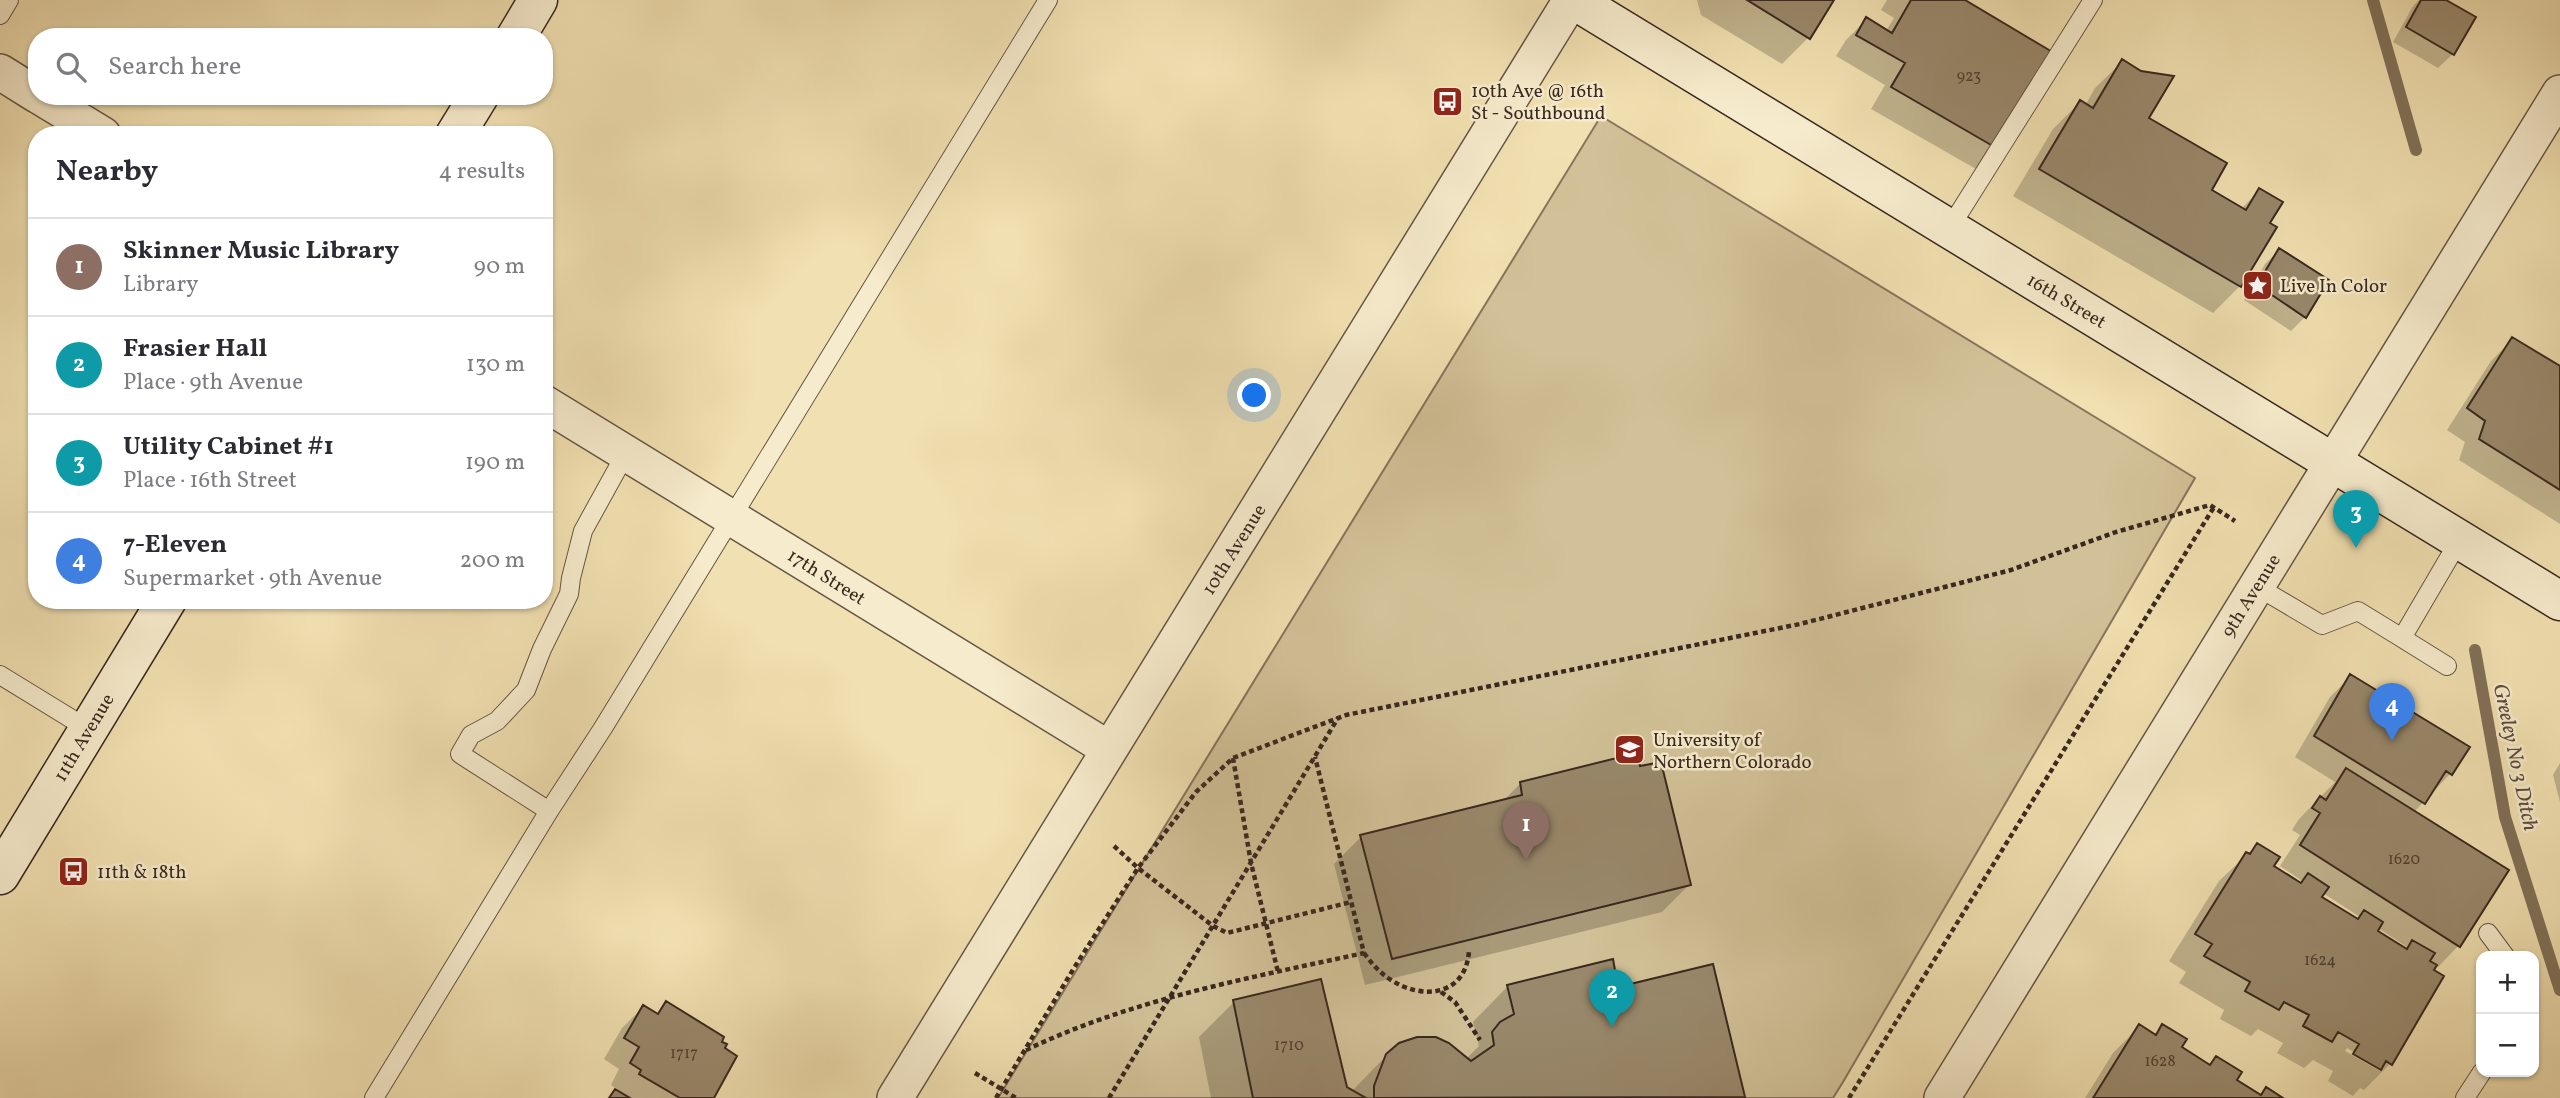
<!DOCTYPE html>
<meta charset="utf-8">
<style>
:root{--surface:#fff;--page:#f7f7f7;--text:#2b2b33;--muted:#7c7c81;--line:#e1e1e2;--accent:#2563eb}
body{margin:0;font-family:Vollkorn,serif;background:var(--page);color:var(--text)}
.controls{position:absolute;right:21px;bottom:21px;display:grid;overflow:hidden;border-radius:14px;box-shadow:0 2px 5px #0004}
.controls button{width:63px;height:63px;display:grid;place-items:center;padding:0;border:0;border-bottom:2px solid var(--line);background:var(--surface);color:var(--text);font:35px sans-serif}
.you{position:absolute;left:1255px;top:396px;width:24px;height:24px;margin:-18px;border:5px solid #fff;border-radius:50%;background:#1a73e8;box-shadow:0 0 0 10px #1a73e833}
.badge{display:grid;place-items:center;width:46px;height:46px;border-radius:50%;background:var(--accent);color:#fff;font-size:23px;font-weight:700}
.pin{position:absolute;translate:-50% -58px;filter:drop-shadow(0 2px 4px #0008)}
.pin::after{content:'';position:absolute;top:37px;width:24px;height:21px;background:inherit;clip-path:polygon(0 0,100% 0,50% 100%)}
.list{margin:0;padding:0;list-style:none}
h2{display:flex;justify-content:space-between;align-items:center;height:91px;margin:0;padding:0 28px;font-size:30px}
h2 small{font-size:23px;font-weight:400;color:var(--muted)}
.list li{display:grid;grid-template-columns:46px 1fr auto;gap:21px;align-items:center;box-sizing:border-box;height:98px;padding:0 28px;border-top:2px solid var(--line)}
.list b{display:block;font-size:26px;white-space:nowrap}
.list p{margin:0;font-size:23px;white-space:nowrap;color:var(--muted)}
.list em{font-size:23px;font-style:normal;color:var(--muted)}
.icon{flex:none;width:38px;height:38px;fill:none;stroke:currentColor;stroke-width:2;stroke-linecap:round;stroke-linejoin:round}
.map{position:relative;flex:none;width:2560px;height:1098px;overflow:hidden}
.search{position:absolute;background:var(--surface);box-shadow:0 2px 5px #0004;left:28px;top:28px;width:525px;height:77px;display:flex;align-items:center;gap:18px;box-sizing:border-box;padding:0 24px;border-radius:28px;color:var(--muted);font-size:26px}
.panel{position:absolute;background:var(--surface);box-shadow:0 2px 5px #0004;left:28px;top:126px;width:525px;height:483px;border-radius:28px}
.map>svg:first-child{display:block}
</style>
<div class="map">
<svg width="2560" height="1098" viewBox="0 0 2560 1098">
<rect width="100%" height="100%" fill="#f1e0b1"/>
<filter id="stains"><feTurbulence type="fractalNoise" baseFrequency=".00286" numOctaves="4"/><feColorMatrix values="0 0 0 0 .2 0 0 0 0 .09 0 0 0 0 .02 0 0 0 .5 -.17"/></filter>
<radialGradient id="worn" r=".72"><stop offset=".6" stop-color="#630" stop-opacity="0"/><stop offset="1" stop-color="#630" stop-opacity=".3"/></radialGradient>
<path fill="#d2c198" stroke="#86745c" stroke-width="2" d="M1601 116 2195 478 1843 1082 1833 1098H998Z"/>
<path fill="#0003" fill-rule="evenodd" d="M1697 0H1832L1808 38 1782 64 1701 15Z
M1887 0H1961L1997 148 1976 169 1871 109 1885 85 1836 56 1846 40 1867 19 1886 31 1894 18 1881 10Z
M2419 0H2443L2453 54 2438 68 2393 42 2413 6Z
M2122 62 2147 119 2209 191 2241 209 2260 190 2268 224 2274 228 2240 286 2213 313 2013 196 2053 129 2080 102 2085 106 2095 88Z
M2279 250 2305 317 2291 331 2244 300 2265 264Z
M2512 340 2560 368V524L2459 460 2465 442 2447 430 2491 361Z
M2351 676 2450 774 2414 812 2459 945 2438 967 2435 965 2390 1064 2364 1090 2360 1088 2353 1096 2328 1081 2333 1071 2313 1060 2304 1068 2277 1053 2283 1043 2258 1029 2251 1036 2220 1019 2224 1010 2179 983 2186 972 2169 961 2219 881 2257 845 2271 866 2299 884 2302 881 2280 866 2300 835 2292 830 2299 819 2335 782 2295 757 2330 697ZM2323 893 2360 917 2356 920 2320 898ZM2378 928 2407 947 2405 950 2375 932ZM2347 1048 2380 1067V1071L2345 1051Z
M2560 763V802L2553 775Z
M1639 768 1689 885 1662 912 1365 985 1334 864 1361 837 1502 802 1521 783Z
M1508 986 1616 989 1743 1096 1741 1098H1211L1199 1037 1234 1002 1351 1092 1387 1055 1466 1059 1479 1046 1473 1022Z
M666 1003 712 1098H608L617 1089 611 1085 619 1069 604 1059 622 1028 643 1007 655 1015Z
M2140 1026 2154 1035 2162 1027 2180 1048 2208 1065 2216 1058 2234 1081 2260 1096 2279 1098H2085L2113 1053Z"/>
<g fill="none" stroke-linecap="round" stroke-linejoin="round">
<path stroke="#827159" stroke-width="12" d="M2373 0 2416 150
M2475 650 2505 817 2560 990"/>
</g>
<path fill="#99886b" stroke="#39281f" stroke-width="2" d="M1747 0H1834L1810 39Z
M1911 0H1965L2054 53 1998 149 1891 87 1905 63 1856 35 1866 17 1892 33Z
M2421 0H2446L2476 17 2454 55 2406 27Z
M2122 59 2141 71 2174 76 2149 118 2227 163 2212 190 2246 210 2259 188 2283 202 2270 223 2277 227 2241 287 2039 169 2080 100 2093 108Z
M2279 248 2329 280 2306 318 2257 285Z
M2512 337 2560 366V490L2479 439 2485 421 2467 408Z
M2350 674 2470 747 2452 775 2446 771 2425 804 2314 736Z
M1637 753 1640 766 1661 762 1691 885 1392 959 1360 835 1522 795 1520 782Z
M2346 768 2509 870 2460 947 2300 845 2320 813 2312 808 2320 796 2326 800Z
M2257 843 2280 857 2274 866 2301 883 2308 873 2329 887 2322 897 2358 919 2364 910 2383 922 2378 931 2407 949 2412 940 2435 953 2430 961 2437 965 2434 970 2444 976 2392 1065 2386 1061 2381 1070 2353 1054 2359 1044 2338 1032 2332 1042 2303 1026 2309 1015 2284 1002 2279 1010 2245 991 2250 982 2204 956 2212 944 2195 934 2246 852 2250 854Z
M1613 959 1618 987 1713 964 1745 1097 1374 1098V1086L1386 1054 1399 1043 1417 1037H1436L1449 1043 1471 1061 1494 1045 1492 1032 1500 1022 1514 1014 1507 985Z
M1321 979 1347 1087 1366 1098H1253L1233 1000Z
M666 1001 724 1037 722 1042 727 1044 725 1048 737 1056 714 1098H680L639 1074 641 1070 630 1063 639 1047 624 1038 643 1005 658 1014Z
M2139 1024 2156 1035 2162 1024 2187 1039 2182 1047 2210 1065 2216 1056 2242 1072 2237 1080 2261 1095 2266 1087 2283 1098H2093Z
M615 1089 630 1098H609Z"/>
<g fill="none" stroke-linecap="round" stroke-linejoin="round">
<defs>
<path id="lane" d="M0 15 9 0
M1949 229 2093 0
M2256 586 2322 625 2358 611 2402 638
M2447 666 2402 638 2460 539
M0 675 88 729
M549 811 460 754 471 735 497 721 526 690 542 649 569 594 571 578 583 531 626 453
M2488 933 2505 956
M374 1098 549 811 603 728 1048 0
M2465 1098 2482 1072"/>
<path id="street" d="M0 72 37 95
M39 96 103 135
M544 403 1109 749
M895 1098 1571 0
M1942 1098 2560 93"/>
<path id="secondary" d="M1574 0 2560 601
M516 37 538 0
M455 135 479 96
M0 875 167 600"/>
</defs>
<use href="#lane" stroke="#675644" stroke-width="20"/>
<use href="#street" stroke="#675644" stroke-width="38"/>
<use href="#secondary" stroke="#39281f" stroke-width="41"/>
<path stroke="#39281f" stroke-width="4.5" stroke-dasharray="5 3.5" stroke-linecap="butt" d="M1233 758 1251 863 1278 972
M1114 846 1138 868 1213 926 1227 933 1351 902
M1364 953C1372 964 1380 973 1391 980 1424 1001 1466 995 1469 951
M1441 992 1455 1002 1480 1040
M1026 1050C1133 999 1249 978 1364 953L1315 757
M975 1073 1016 1098
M996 1098 1074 968 1138 868 1196 792 1233 758 1346 715 1800 624 2011 570 2116 532 2210 505 2235 521
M1109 1098 1338 718
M1849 1098 2214 507"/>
<use href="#lane" stroke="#f6ebcc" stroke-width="18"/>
<use href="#street" stroke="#f6ebcc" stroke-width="35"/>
<use href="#secondary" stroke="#f6ebcc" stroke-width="38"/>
</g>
<defs>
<symbol id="bus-square" viewBox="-11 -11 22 22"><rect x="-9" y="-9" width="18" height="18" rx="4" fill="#8f2418" stroke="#f6ebcc"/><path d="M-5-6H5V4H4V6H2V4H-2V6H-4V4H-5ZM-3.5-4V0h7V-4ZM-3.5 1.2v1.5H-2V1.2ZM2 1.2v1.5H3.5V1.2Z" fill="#fff"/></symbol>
<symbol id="sight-square" viewBox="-11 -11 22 22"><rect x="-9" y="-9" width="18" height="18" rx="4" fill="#8f2418" stroke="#f6ebcc"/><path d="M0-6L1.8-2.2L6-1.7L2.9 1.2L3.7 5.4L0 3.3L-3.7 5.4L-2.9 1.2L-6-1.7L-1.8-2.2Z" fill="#fff"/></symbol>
<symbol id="university-square" viewBox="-11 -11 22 22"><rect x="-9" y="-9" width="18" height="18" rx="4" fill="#8f2418" stroke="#f6ebcc"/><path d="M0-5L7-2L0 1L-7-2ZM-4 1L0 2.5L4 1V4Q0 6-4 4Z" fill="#fff"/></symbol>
</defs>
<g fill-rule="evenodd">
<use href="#bus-square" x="1430" y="84" width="35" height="35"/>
<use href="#sight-square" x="2240" y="268" width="35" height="35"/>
<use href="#university-square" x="1612" y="732" width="35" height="35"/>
<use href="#bus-square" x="56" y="854" width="35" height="35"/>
</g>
<g text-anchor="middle" stroke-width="5" stroke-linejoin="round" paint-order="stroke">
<g font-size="16" fill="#514032">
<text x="1969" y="81">923</text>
<text x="2404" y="864">1620</text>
<text x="2320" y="965">1624</text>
<text x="1289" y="1050">1710</text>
<text x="684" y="1058">1717</text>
<text x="2160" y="1066">1628</text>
</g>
<g font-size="19" fill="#39281f" stroke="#f6ebcc" text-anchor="start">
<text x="1471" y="97">10th Ave @ 16th<tspan x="1471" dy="22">St - Southbound</tspan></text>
<text x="2280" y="292">Live In Color</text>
<text x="1653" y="746">University of<tspan x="1653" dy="22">Northern Colorado</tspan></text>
<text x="97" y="878">11th &amp; 18th</text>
</g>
<g font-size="19" fill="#39281f" stroke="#f6ebcc">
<text transform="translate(2067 300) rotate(31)" y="7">16th Street</text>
<text transform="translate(1233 549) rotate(-58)" y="7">10th Avenue</text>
<text transform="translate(827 576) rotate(32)" y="7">17th Street</text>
<text transform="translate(2250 595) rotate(-58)" y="7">9th Avenue</text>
<text transform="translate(83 737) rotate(-59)" y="7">11th Avenue</text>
</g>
<g font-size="21" font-style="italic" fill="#5d4c3c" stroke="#f6ebcc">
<text transform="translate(2516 757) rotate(78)" y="7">Greeley No 3 Ditch</text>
</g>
</g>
<rect width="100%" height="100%" filter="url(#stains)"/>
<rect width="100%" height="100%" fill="url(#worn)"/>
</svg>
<div class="controls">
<button>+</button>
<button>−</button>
</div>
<div class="you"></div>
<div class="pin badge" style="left:1526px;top:860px;background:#8d6e63">1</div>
<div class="pin badge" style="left:1612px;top:1027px;background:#0f9aa8">2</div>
<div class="pin badge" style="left:2356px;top:548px;background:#0f9aa8">3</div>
<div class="pin badge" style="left:2392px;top:741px;background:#3f7fe0">4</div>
<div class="search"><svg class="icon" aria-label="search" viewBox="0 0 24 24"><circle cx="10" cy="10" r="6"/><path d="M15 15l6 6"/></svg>Search here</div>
<section class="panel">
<h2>Nearby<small>4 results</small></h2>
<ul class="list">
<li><span class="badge" style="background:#8d6e63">1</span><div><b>Skinner Music Library</b><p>Library</p></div><em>90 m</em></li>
<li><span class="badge" style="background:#0f9aa8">2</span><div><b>Frasier Hall</b><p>Place · 9th Avenue</p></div><em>130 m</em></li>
<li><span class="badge" style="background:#0f9aa8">3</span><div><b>Utility Cabinet #1</b><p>Place · 16th Street</p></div><em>190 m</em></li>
<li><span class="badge" style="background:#3f7fe0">4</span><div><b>7-Eleven</b><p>Supermarket · 9th Avenue</p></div><em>200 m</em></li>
</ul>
</section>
</div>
